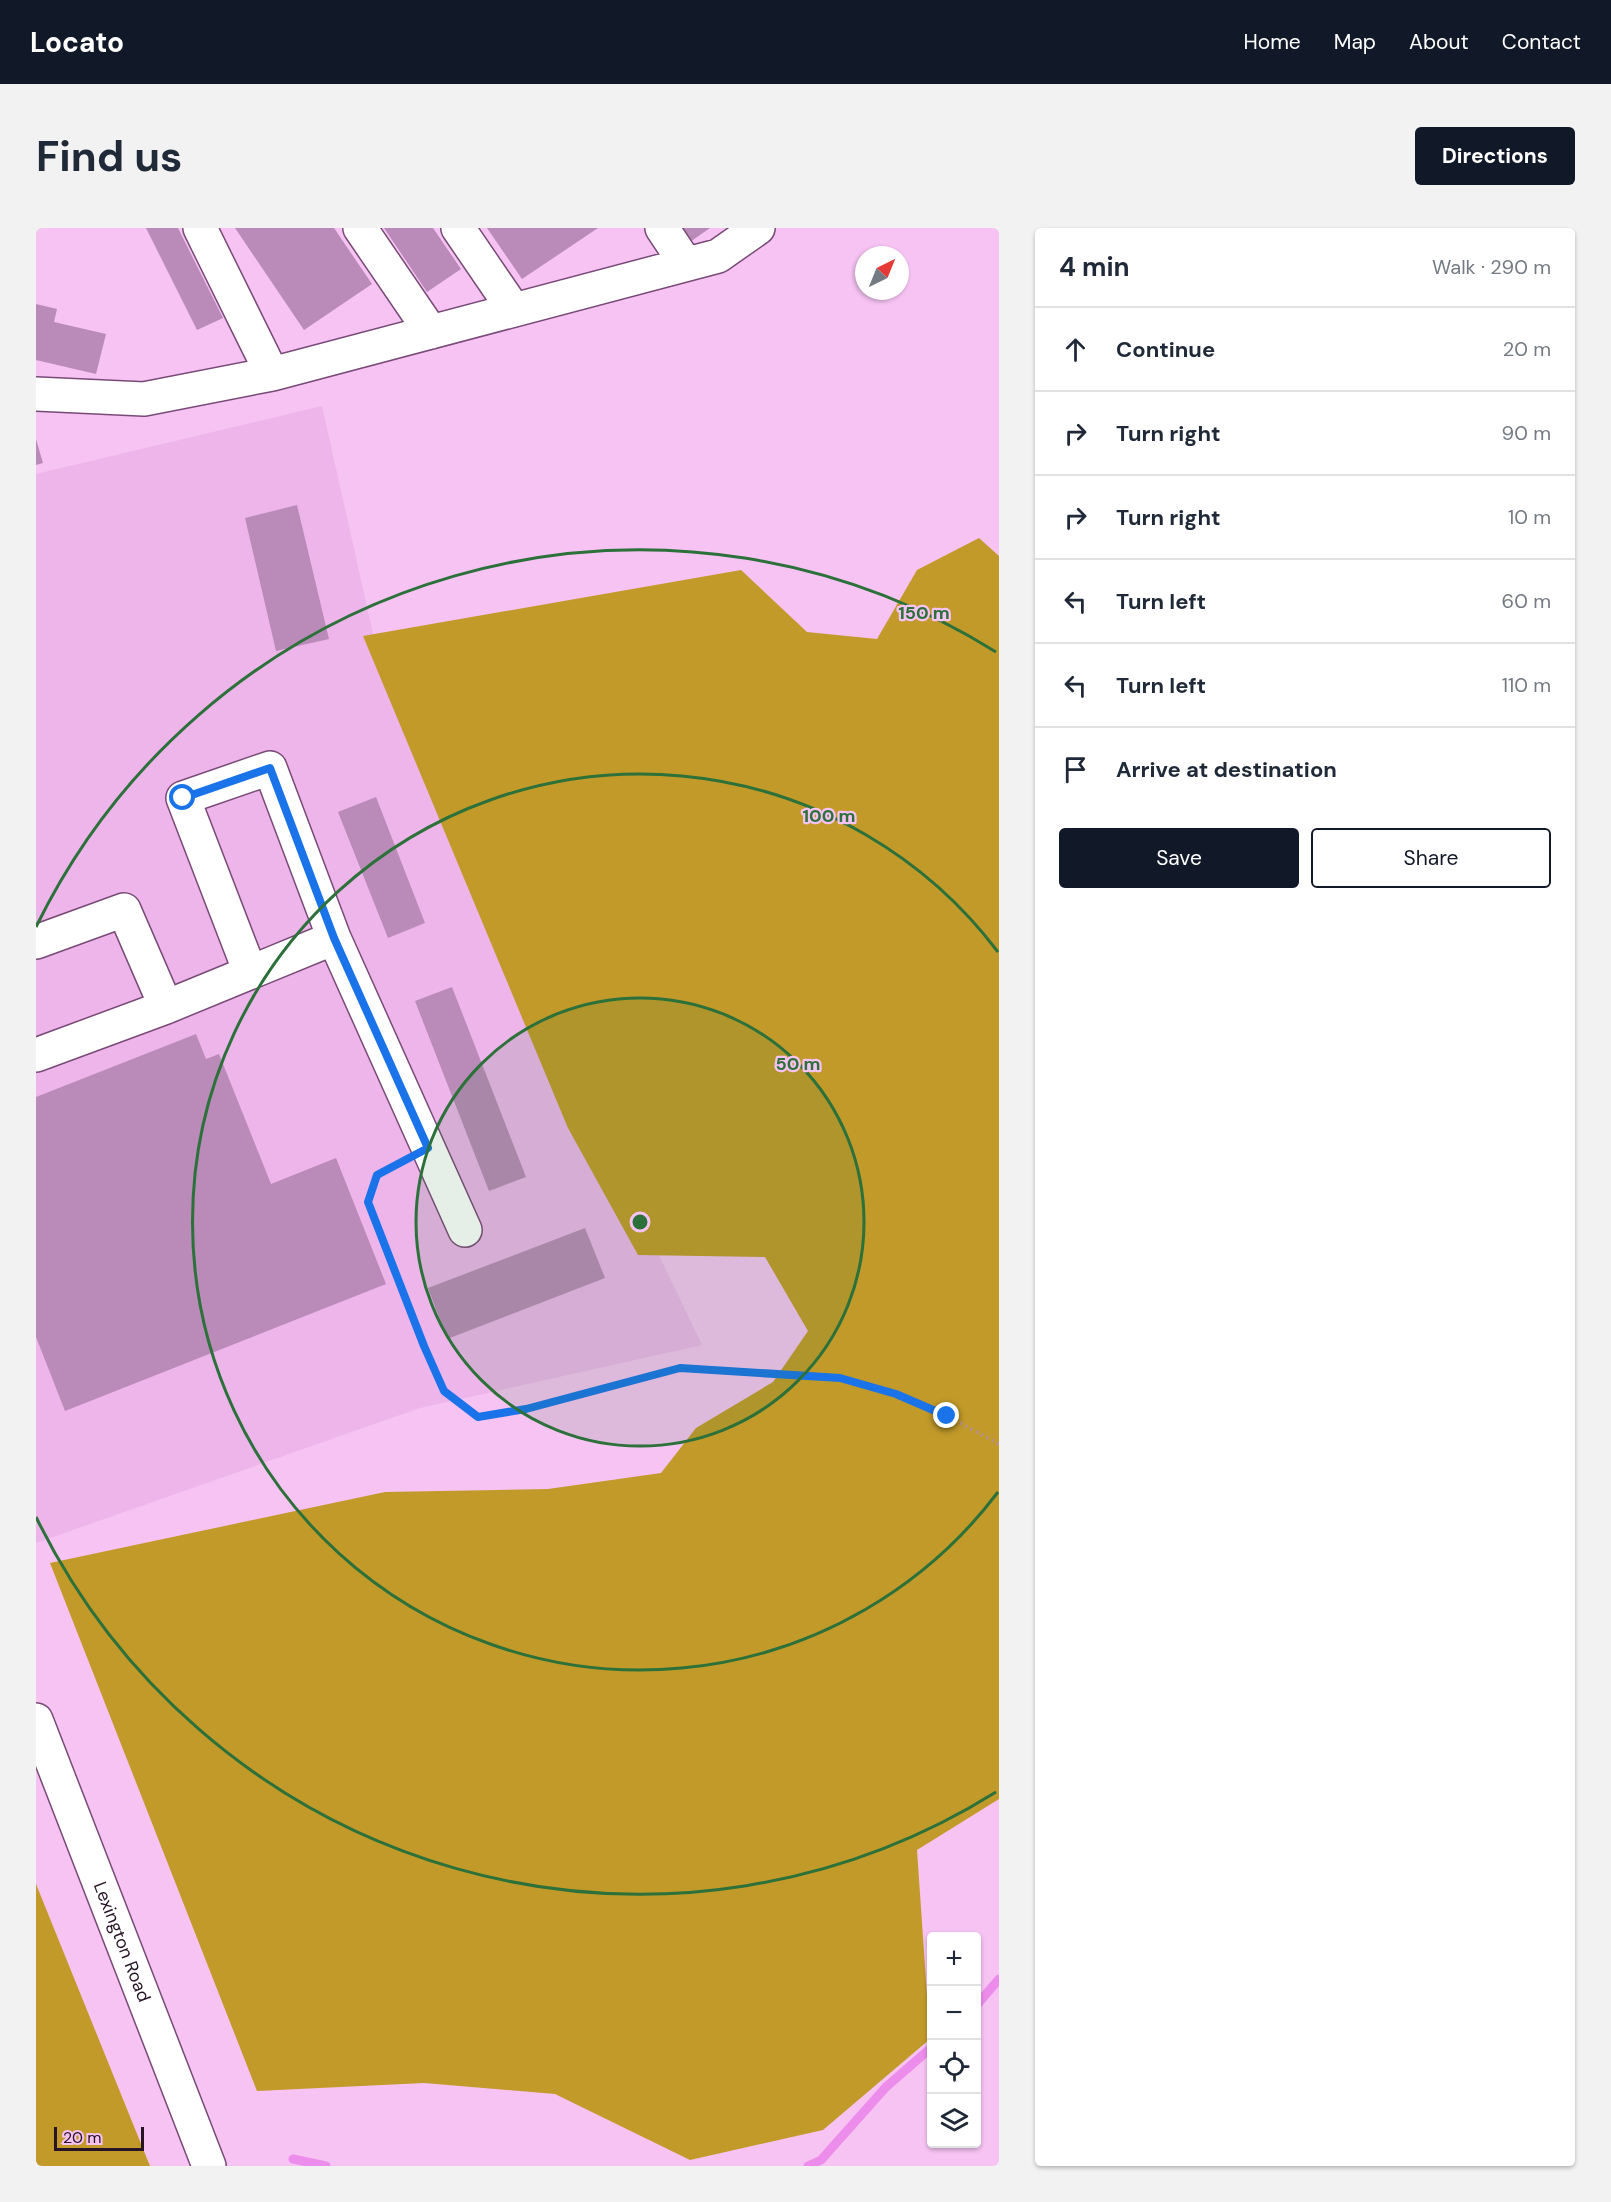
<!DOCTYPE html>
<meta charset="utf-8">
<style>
:root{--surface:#fff;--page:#f2f2f3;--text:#1f2937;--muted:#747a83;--line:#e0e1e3;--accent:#111827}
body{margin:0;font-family:"DM Sans",sans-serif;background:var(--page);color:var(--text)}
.controls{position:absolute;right:18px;bottom:18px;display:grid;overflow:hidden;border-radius:6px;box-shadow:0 2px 4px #0004}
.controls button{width:54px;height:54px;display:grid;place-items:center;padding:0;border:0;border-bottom:2px solid var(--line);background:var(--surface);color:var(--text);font:30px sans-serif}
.compass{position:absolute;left:819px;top:18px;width:54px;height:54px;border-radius:50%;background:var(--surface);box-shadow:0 2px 4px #0004;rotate:43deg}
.scale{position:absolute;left:18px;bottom:15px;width:90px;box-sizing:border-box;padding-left:6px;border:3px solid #261325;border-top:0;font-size:16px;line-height:21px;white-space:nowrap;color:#261325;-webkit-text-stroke:4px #f6c3f3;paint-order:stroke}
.stop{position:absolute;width:18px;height:18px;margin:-14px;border:4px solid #1a73e8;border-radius:50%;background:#fff}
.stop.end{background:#1a73e8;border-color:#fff;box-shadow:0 2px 6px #0008}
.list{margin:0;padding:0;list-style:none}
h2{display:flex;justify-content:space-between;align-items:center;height:78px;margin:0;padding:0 24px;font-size:26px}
h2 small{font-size:20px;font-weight:400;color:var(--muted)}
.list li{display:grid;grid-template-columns:39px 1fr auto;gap:18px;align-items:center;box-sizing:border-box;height:84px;padding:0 24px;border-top:2px solid var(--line)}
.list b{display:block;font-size:22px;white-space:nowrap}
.list em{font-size:20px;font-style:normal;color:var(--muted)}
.actions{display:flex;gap:12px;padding:18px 24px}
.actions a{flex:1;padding:14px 0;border:2px solid var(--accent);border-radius:6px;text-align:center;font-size:21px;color:var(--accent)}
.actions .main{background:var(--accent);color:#fff}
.icon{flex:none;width:33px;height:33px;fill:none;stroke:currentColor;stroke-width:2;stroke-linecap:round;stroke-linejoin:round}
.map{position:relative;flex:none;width:963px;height:1938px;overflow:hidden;border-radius:6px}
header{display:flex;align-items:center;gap:36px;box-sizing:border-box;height:84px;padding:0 30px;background:var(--accent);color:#fff}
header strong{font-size:28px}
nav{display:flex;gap:33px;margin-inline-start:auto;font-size:21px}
.intro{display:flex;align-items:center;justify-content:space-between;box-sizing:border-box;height:144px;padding:0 36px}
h1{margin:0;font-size:42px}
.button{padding:15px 27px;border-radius:6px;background:var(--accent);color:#fff;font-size:21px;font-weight:700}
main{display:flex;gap:36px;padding:0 36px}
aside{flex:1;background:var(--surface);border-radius:6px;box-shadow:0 2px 4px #0004}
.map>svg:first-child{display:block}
</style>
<header>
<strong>Locato</strong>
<nav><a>Home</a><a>Map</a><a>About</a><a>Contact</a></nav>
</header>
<div class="intro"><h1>Find us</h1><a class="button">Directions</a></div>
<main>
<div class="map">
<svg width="963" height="1938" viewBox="0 0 963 1938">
<rect width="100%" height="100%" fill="#f6c3f3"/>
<path fill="#eeb5eb" d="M286 178 349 459 666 1117 384 1180 0 1315V246Z"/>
<path fill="#c29a2a" d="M943 310 963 328V1571L881 1622 894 1811 787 1902 654 1932 519 1866 388 1855 221 1863 14 1335 349 1264 512 1261 625 1245 660 1200 737 1154 772 1103 729 1029 602 1027 532 900 327 408 705 342 771 404 841 411 881 342Z
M0 1656 114 1938H0Z"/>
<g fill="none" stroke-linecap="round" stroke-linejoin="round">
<path stroke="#ed8deb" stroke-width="9" d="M940 1778 963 1751
M257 1931 290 1938
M772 1938 785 1932 850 1859 896 1819"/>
</g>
<path fill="#ba8ab8" d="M110 0H142L187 90 161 102Z
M199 0H298L336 56 268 102Z
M348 0H397L425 41 391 64Z
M451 0H562L486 51Z
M645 0H674L654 14Z
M0 76 21 81 18 94 70 106 60 146 0 132Z
M0 211 7 235 0 237Z
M261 277 293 411 240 423 209 290Z
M340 569 389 695 352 710 302 584Z
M416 759 490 949 453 963 379 773Z
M160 806 170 831 183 826 235 956 300 930 350 1056 29 1183 0 1109V869Z
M549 1000 569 1050 411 1111 392 1060Z"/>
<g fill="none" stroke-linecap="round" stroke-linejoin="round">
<defs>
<path id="minor" d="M164 0 236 146
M324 0 395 104
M422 0 478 82
M626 0 650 36
M0 166 108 171 236 146 682 28 722 0
M0 714 88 682 130 779 0 827
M214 744 147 570 234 540 298 710
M130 779 298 710 429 1002"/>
<g id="highway">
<path id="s1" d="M0 1492 173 1938"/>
</g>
</defs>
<use href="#minor" stroke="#784b76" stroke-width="36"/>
<use href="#highway" stroke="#784b76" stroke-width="36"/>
<path stroke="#b58cb3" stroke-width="4" stroke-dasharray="1.5 4.5" stroke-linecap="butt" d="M364 935 341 947 332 974 388 1118 408 1163 443 1189 490 1181 644 1140 804 1150 860 1166 911 1188 963 1216"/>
<use href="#minor" stroke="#fff" stroke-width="33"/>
<use href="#highway" stroke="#fff" stroke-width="33"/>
</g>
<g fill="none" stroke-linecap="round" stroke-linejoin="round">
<path stroke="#1a73e8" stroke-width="8" d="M147 570 234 540 298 710 392 920 341 947 332 974 388 1118 408 1163 442 1189 490 1181 644 1140 804 1150 860 1166 911 1188"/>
</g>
<circle cx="604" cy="994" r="224" fill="#2c703a" fill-opacity=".12"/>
<g fill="none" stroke="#2c703a" stroke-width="3">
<circle cx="604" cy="994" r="224"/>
<path d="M962 1264A448 448 0 1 1 962 724"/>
<path d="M960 1564A672 672 0 0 1 0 1289M0 699A672 672 0 0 1 960 424"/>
</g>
<g text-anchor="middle" stroke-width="4.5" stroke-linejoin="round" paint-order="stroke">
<g font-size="18" fill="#261325" stroke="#f6c3f3">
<text dy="6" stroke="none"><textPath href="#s1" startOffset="238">Lexington Road</textPath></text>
</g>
</g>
<circle cx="604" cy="994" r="9" fill="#2c703a" stroke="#f6c3f3" stroke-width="3"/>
<g font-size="18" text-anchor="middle" font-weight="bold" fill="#2c703a" stroke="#f6c3f3" stroke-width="4.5" stroke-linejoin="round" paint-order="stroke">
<text x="888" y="391">150 m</text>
<text x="793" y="594">100 m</text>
<text x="762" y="842">50 m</text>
</g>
</svg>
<div class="controls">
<button>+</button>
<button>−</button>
<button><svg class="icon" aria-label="locate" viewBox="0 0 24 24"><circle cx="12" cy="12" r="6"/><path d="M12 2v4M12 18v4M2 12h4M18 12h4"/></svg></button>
<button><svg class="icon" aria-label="layers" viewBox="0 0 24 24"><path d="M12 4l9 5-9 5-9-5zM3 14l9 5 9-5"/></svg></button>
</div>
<svg class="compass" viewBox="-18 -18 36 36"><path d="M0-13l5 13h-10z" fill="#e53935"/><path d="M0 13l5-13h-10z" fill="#747a83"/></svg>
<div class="scale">20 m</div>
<div class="stop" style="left:147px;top:570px"></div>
<div class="stop end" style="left:911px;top:1188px"></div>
</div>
<aside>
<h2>4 min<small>Walk · 290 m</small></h2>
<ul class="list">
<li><svg class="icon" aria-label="ahead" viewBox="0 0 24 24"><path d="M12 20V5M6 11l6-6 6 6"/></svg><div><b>Continue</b></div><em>20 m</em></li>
<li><svg class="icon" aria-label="right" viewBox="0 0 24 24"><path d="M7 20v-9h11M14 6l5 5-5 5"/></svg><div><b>Turn right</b></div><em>90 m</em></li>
<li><svg class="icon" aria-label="right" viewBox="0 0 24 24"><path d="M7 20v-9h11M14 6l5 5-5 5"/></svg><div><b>Turn right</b></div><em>10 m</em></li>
<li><svg class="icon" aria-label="left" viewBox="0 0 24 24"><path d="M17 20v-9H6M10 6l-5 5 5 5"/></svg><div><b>Turn left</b></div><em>60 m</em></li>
<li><svg class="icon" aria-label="left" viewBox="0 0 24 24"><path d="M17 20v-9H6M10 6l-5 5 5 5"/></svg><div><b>Turn left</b></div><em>110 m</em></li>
<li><svg class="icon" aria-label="arrive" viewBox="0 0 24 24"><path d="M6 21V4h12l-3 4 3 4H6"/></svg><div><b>Arrive at destination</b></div></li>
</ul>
<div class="actions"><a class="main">Save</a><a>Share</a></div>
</aside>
</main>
